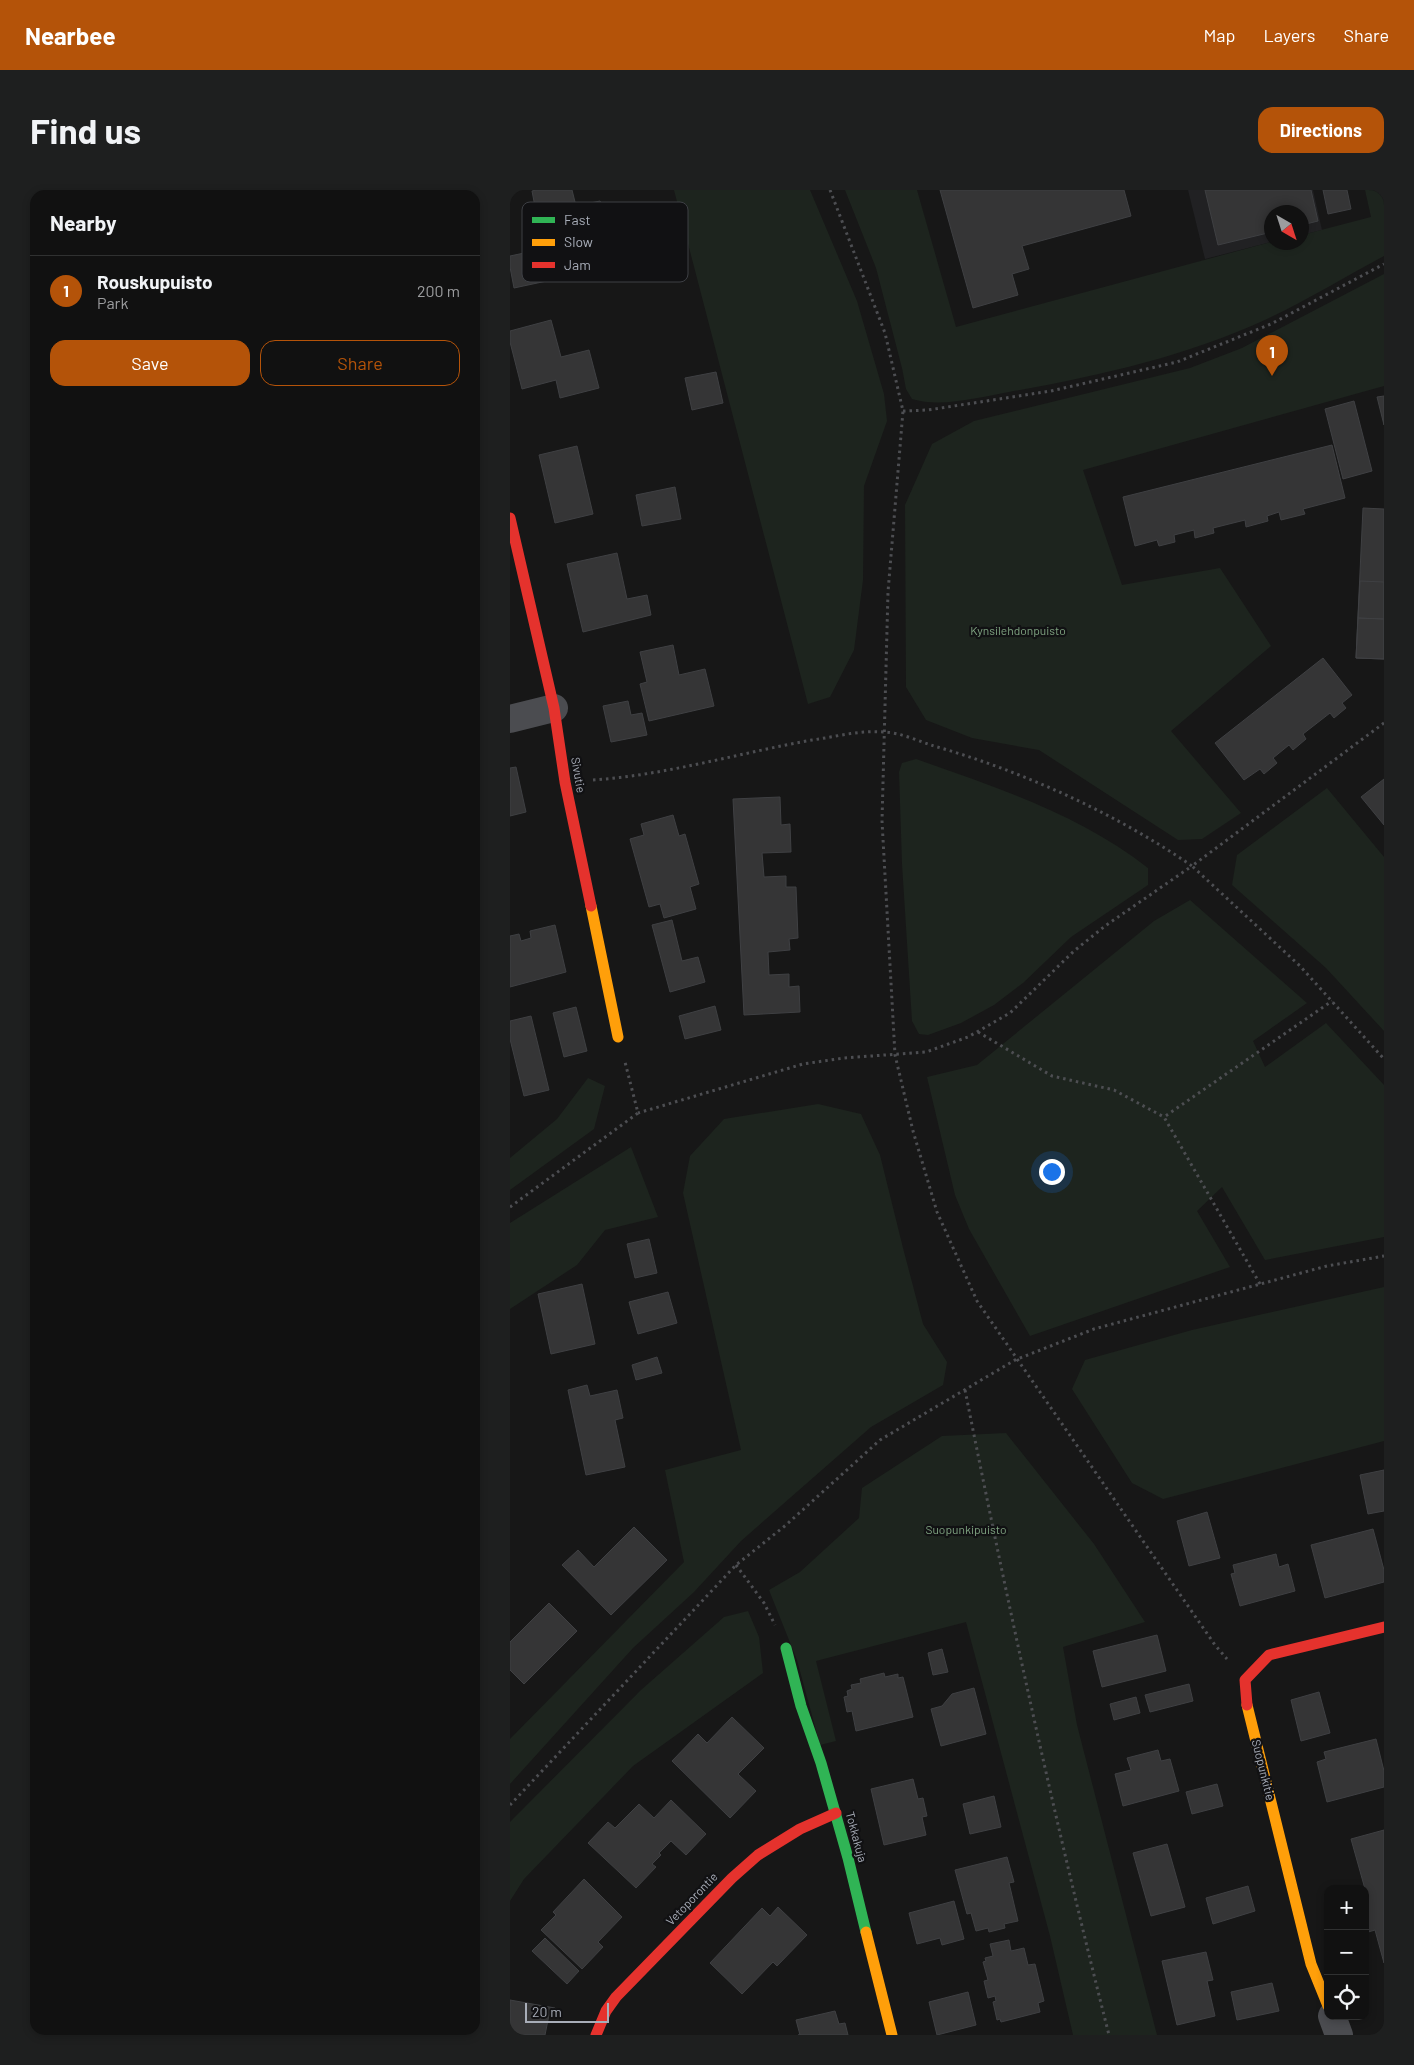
<!DOCTYPE html>
<meta charset="utf-8">
<style>
:root{--surface:#111;--page:#1e1f1f;--text:#f1f3f6;--muted:#9c9d9f;--line:#303131;--accent:#b45309}
body{margin:0;font-family:Barlow,sans-serif;background:var(--page);color:var(--text)}
.controls{position:absolute;right:15px;bottom:15px;display:grid;overflow:hidden;border-radius:10px;box-shadow:0 2px 8px #0003}
.controls button{width:45px;height:45px;display:grid;place-items:center;padding:0;border:0;border-bottom:1px solid var(--line);background:var(--surface);color:var(--text);font:25px sans-serif}
.compass{position:absolute;left:754px;top:15px;width:45px;height:45px;border-radius:50%;background:var(--surface);box-shadow:0 2px 8px #0003;rotate:141deg}
.scale{position:absolute;left:15px;bottom:12px;width:84px;box-sizing:border-box;padding-left:5px;border:2px solid #a8adb8;border-top:0;font-size:14px;line-height:18px;white-space:nowrap;color:#a8adb8;-webkit-text-stroke:4px #111113;paint-order:stroke}
.you{position:absolute;left:541px;top:981px;width:18px;height:18px;margin:-12px;border:4px solid #fff;border-radius:50%;background:#1a73e8;box-shadow:0 0 0 8px #1a73e833}
.badge{display:grid;place-items:center;width:32px;height:32px;border-radius:50%;background:var(--accent);color:#fff;font-size:16px;font-weight:700}
.pin{position:absolute;translate:-50% -41px;filter:drop-shadow(0 1px 2px #0008)}
.pin::after{content:'';position:absolute;top:26px;width:18px;height:15px;background:inherit;clip-path:polygon(0 0,100% 0,50% 100%)}
.list{margin:0;padding:0;list-style:none}
h2{display:flex;justify-content:space-between;align-items:center;height:65px;margin:0;padding:0 20px;font-size:21px}
h2 small{font-size:16px;font-weight:400;color:var(--muted)}
.list li{display:grid;grid-template-columns:32px 1fr auto;gap:15px;align-items:center;box-sizing:border-box;height:70px;padding:0 20px;border-top:1px solid var(--line)}
.list b{display:block;font-size:19px;white-space:nowrap}
.list p{margin:0;font-size:16px;white-space:nowrap;color:var(--muted)}
.list em{font-size:16px;font-style:normal;color:var(--muted)}
.actions{display:flex;gap:10px;padding:15px 20px}
.actions a{flex:1;padding:11px 0;border:1px solid var(--accent);border-radius:15px;text-align:center;font-size:18px;color:var(--accent)}
.actions .main{background:var(--accent);color:#fff}
.icon{flex:none;width:28px;height:28px;fill:none;stroke:currentColor;stroke-width:2;stroke-linecap:round;stroke-linejoin:round}
.map{position:relative;flex:none;width:874px;height:1845px;overflow:hidden;border-radius:15px}
header{display:flex;align-items:center;gap:30px;box-sizing:border-box;height:70px;padding:0 25px;background:var(--accent);color:#fff}
header strong{font-size:24px}
nav{display:flex;gap:28px;margin-inline-start:auto;font-size:18px}
.intro{display:flex;align-items:center;justify-content:space-between;box-sizing:border-box;height:120px;padding:0 30px}
h1{margin:0;font-size:35px}
.button{padding:12px 22px;border-radius:15px;background:var(--accent);color:#fff;font-size:18px;font-weight:700}
main{display:flex;gap:30px;padding:0 30px}
aside{flex:1;background:var(--surface);border-radius:15px;box-shadow:0 2px 8px #0003}
.map>svg:first-child{display:block}
</style>
<header>
<strong>Nearbee</strong>
<nav><a>Map</a><a>Layers</a><a>Share</a></nav>
</header>
<div class="intro"><h1>Find us</h1><a class="button">Directions</a></div>
<main>
<aside>
<h2>Nearby<small></small></h2>
<ul class="list">
<li><span class="badge">1</span><div><b>Rouskupuisto</b><p>Park</p></div><em>200 m</em></li>
</ul>
<div class="actions"><a class="main">Save</a><a>Share</a></div>
</aside>
<div class="map">
<svg width="874" height="1845" viewBox="0 0 874 1845">
<rect width="100%" height="100%" fill="#171717"/>
<path fill="#212123" d="M678 0H803L812 40 792 45V22H762L761 52 695 69Z"/>
<path fill="#1d241e" d="M164 0H300L347 111 374 204 377 231 354 296 353 390 344 460 320 507 298 514Z
M335 0H407L446 137 761 52H792V45L861 27 855 0H874V66C835 87 797 110 757 129 675 167 588 186 499 202 470 207 431 218 402 209L396 199 392 178 366 78Z
M874 84V196L573 280 612 395 710 378 761 456 661 541 731 623 692 649 668 650 529 560 462 548 416 530 396 497 395 315 422 254 464 231 680 178 732 158Z
M406 569C486 597 571 625 638 678V695L561 747 513 793 484 815 451 833 418 845 409 844 402 831 392 674 389 582 392 573Z
M817 598 874 667V841L816 778 722 695 727 665Z
M680 710 797 813 743 851 755 877 816 833 874 895V1047L755 1070 712 997 687 1021 720 1077 520 1146 459 1039 445 1005 417 887 467 875 644 731Z
M78 888 95 896 84 939 0 1000V968L47 929Z
M308 914 351 924 370 965 393 1058 413 1134 437 1172 433 1195 361 1237 231 1351 184 1402 123 1458 0 1594V1549L174 1372 155 1280 231 1260 173 1003 180 966 214 929Z
M121 957 148 1027 95 1040 67 1075 0 1119V1033Z
M874 1097V1251L653 1309 622 1293 562 1199 575 1170 682 1140Z
M496 1243 584 1354 635 1432 553 1457 567 1535 647 1845H563L540 1746 456 1432 306 1471 326 1551 310 1555 287 1470 259 1400 290 1382 349 1328 352 1298 432 1246Z
M238 1421 249 1447 253 1483 123 1576 14 1689 0 1711V1632L131 1500 214 1427Z"/>
<path fill="#353536" stroke="#3f4043" d="M26 0H62L66 16 90 11 114 42 127 39 134 71 95 79 93 70 59 77 60 86 4 98 0 77V66L33 59 22 1Z
M430 0H614L621 26 512 56 519 79 502 84 508 105 463 118Z
M695 0H801L808 31 792 35V22H762V42L708 55Z
M813 0H837L841 19 818 24Z
M41 130 51 167 79 160 89 198 50 208 46 190 12 199 0 152V141Z
M206 182 213 213 182 220 175 188Z
M874 206V235L867 207Z
M844 211 862 281 833 289 815 219Z
M822 255 835 308 793 319 795 324 771 330 769 322 757 326 758 331 736 337 735 330 703 338 704 343 685 348 684 340 664 345 665 352 649 356 647 350 625 356 613 307Z
M67 256 83 324 45 333 29 265Z
M165 297 171 329 132 336 126 305Z
M853 318 874 319V469L846 468Z
M107 363 117 409 137 405 141 425 73 442 57 374Z
M850 391 874 392V429L848 428Z
M848 428 874 429V469L846 468Z
M163 455 169 485 195 479 204 516 139 531 130 494 137 492 130 462Z
M813 468 842 505 832 513 836 518 824 528 820 523 793 544 796 549 783 560 779 555 763 568 767 573 754 584 750 579 734 590 705 553Z
M118 511 121 525 132 523 137 545 101 552 93 516Z
M6 577 16 622 0 626V578Z
M874 589V635L851 607Z
M270 607 271 635 280 634 281 662 252 663 254 687 276 686V697H286L288 748 279 749 280 760 258 762 259 785 279 784V797L289 796 290 822 234 825 223 609Z
M163 625 169 646 175 644 189 694 180 697 186 719 154 728 150 714 139 717 120 649 134 645 131 634Z
M162 730 172 771 188 767 195 792 160 802 142 735Z
M45 735 56 782 0 797V746L9 744 11 751 21 748 20 741Z
M205 816 211 840 175 849 169 826Z
M66 817 77 861 54 867 43 823Z
M21 826 39 900 14 906 0 849V831Z
M139 1049 147 1083 125 1088 117 1054Z
M72 1094 85 1154 41 1164 28 1104Z
M158 1102 167 1133 128 1144 119 1112Z
M147 1167 152 1183 126 1190 122 1175Z
M77 1195 80 1206 107 1200 113 1228 105 1230 115 1277 76 1285 58 1200Z
M874 1280V1321L858 1324 850 1285Z
M697 1322 710 1368 679 1376 667 1331Z
M124 1337 157 1370 101 1425 52 1375 68 1360 84 1377Z
M863 1339 874 1380V1392L815 1408 801 1355Z
M766 1364 769 1377 778 1374 785 1401 730 1416 721 1384 725 1383 723 1375Z
M39 1413 67 1441 14 1494 0 1480V1452Z
M647 1445 656 1481 592 1497 583 1461Z
M432 1459 438 1482 423 1485 418 1463Z
M374 1483 375 1487 388 1484V1488L393 1487 403 1527 346 1541 342 1521 337 1522 334 1507 338 1506 337 1501 342 1499 341 1495 351 1493 350 1489Z
M679 1494 683 1511 640 1522 635 1505Z
M464 1498 476 1544 431 1556 421 1519 432 1516 442 1504Z
M809 1502 820 1543 791 1551 781 1510Z
M626 1507 630 1523 604 1530 600 1514Z
M222 1527 254 1558 228 1584 246 1601 220 1628 162 1571 188 1544 197 1553Z
M866 1549 874 1581V1597L817 1612 807 1572 816 1569 814 1562Z
M648 1560 651 1571 660 1569 669 1601 613 1616 605 1584 621 1580 617 1568Z
M403 1589 408 1609 413 1608 417 1626 412 1627 416 1645 374 1655 361 1599Z
M707 1594 713 1616 682 1624 676 1602Z
M484 1606 491 1637 460 1644 453 1614Z
M161 1610 196 1644 176 1665 161 1651 149 1663 151 1665 142 1674 146 1677 126 1698 78 1653 98 1632 105 1638 129 1614 144 1628Z
M874 1640V1773L865 1740 855 1743V1699L841 1649Z
M657 1654 675 1717 641 1726 623 1663Z
M497 1667 504 1692 499 1693 508 1731 494 1734 495 1738 479 1742 478 1738 466 1741 461 1723 457 1724 445 1680Z
M74 1689 112 1727 88 1752 93 1757 72 1779 31 1740 46 1725 43 1722Z
M738 1696 745 1721 703 1734 696 1708Z
M444 1711 454 1749 432 1755 430 1748 407 1754 399 1723Z
M268 1717 297 1745 267 1776 263 1772 232 1804 200 1773 252 1718 260 1726Z
M35 1748 69 1781 57 1794 22 1761Z
M499 1750 501 1761 514 1758 518 1775 525 1774 534 1811 528 1813 530 1822 491 1832 490 1829 487 1830 483 1812 486 1811 485 1806 478 1808 474 1791 478 1790 473 1772 476 1771 475 1768 483 1766 480 1754Z
M696 1762 703 1790 697 1791 705 1826 667 1835 652 1771Z
M762 1793 769 1821 727 1830 721 1802Z
M458 1802 466 1835 427 1845 419 1812Z
M0 1810 45 1818 43 1826 39 1825 35 1845H0Z
M325 1821 329 1834 335 1833 338 1845H288H290L286 1830Z"/>
<g fill="none" stroke-linecap="round" stroke-linejoin="round">
<path stroke="#4d4e52" stroke-width="3" stroke-dasharray="2.5 4" stroke-linecap="butt" d="M320 0 375 143 393 221 378 402 372 631 385 865 403 941 427 1022 467 1111 705 1455 717 1469
M393 221 418 220 541 201 667 172 761 134 874 74
M874 533 682 676 790 776 874 869
M83 590C157 585 229 563 302 550 325 547 349 540 373 542 389 542 408 551 424 556 512 581 607 624 682 676L595 736 564 761 500 823 458 847 416 862 334 868 293 874 128 923
M468 842 542 886 604 900 654 927
M0 1017 128 923 115 872
M750 1094 654 927 822 811
M455 1200C498 1416 545 1632 599 1845
M226 1375 254 1413 265 1435
M0 1615 226 1375 276 1335 370 1250 505 1170 584 1139 817 1076 874 1066"/>
<path stroke="#4b4c50" stroke-width="28" d="M0 529 44 518
M822 1826 829 1845"/>
<path stroke="#30b455" stroke-width="11" d="M276 1458 291 1516 311 1573 338 1668 356 1742"/>
<path stroke="#ff9f0a" stroke-width="11" d="M81 716 108 847
M737 1515 801 1774 818 1816
M356 1742 382 1845"/>
<path stroke="#e5322d" stroke-width="11" d="M0 328 44 518 55 592 81 716
M737 1515 735 1490 759 1465 874 1437
M86 1845 96 1821 106 1807 222 1688 248 1665 290 1639 326 1623"/>
</g>
<g text-anchor="middle" stroke-width="4.5" stroke-linejoin="round" paint-order="stroke">
<g font-size="12" fill="#7fa381" stroke="#111113">
<text x="508" y="445">Kynsilehdonpuisto</text>
<text x="456" y="1344">Suopunkipuisto</text>
</g>
<g font-size="12" fill="#a8adb8" stroke="#111113">
<text transform="translate(68 585) rotate(80)" y="4">Sivutie</text>
<text transform="translate(753 1580) rotate(76)" y="4">Suopunkitie</text>
<text transform="translate(346 1647) rotate(75)" y="4">Tokkakuja</text>
<text transform="translate(182 1709) rotate(-46)" y="4">Vetoporontie</text>
</g>
</g>
<rect x="12" y="12" width="166" height="80" rx="8" fill="#111113" stroke="#3e4045" stroke-width="1"/>
<rect x="22" y="27" width="23" height="6" fill="#30b455"/>
<rect x="22" y="49" width="23" height="7" fill="#ff9f0a"/>
<rect x="22" y="72" width="23" height="6" fill="#e5322d"/>
<g font-size="14" fill="#a8adb8">
<text x="54" y="35">Fast</text>
<text x="54" y="57">Slow</text>
<text x="54" y="80">Jam</text>
</g>
</svg>
<div class="controls">
<button>+</button>
<button>−</button>
<button><svg class="icon" aria-label="locate" viewBox="0 0 24 24"><circle cx="12" cy="12" r="6"/><path d="M12 2v4M12 18v4M2 12h4M18 12h4"/></svg></button>
</div>
<svg class="compass" viewBox="-18 -18 36 36"><path d="M0-13l5 13h-10z" fill="#e53935"/><path d="M0 13l5-13h-10z" fill="#9c9d9f"/></svg>
<div class="scale">20 m</div>
<div class="you"></div>
<div class="pin badge" style="left:762px;top:186px">1</div>
</div>
</main>
